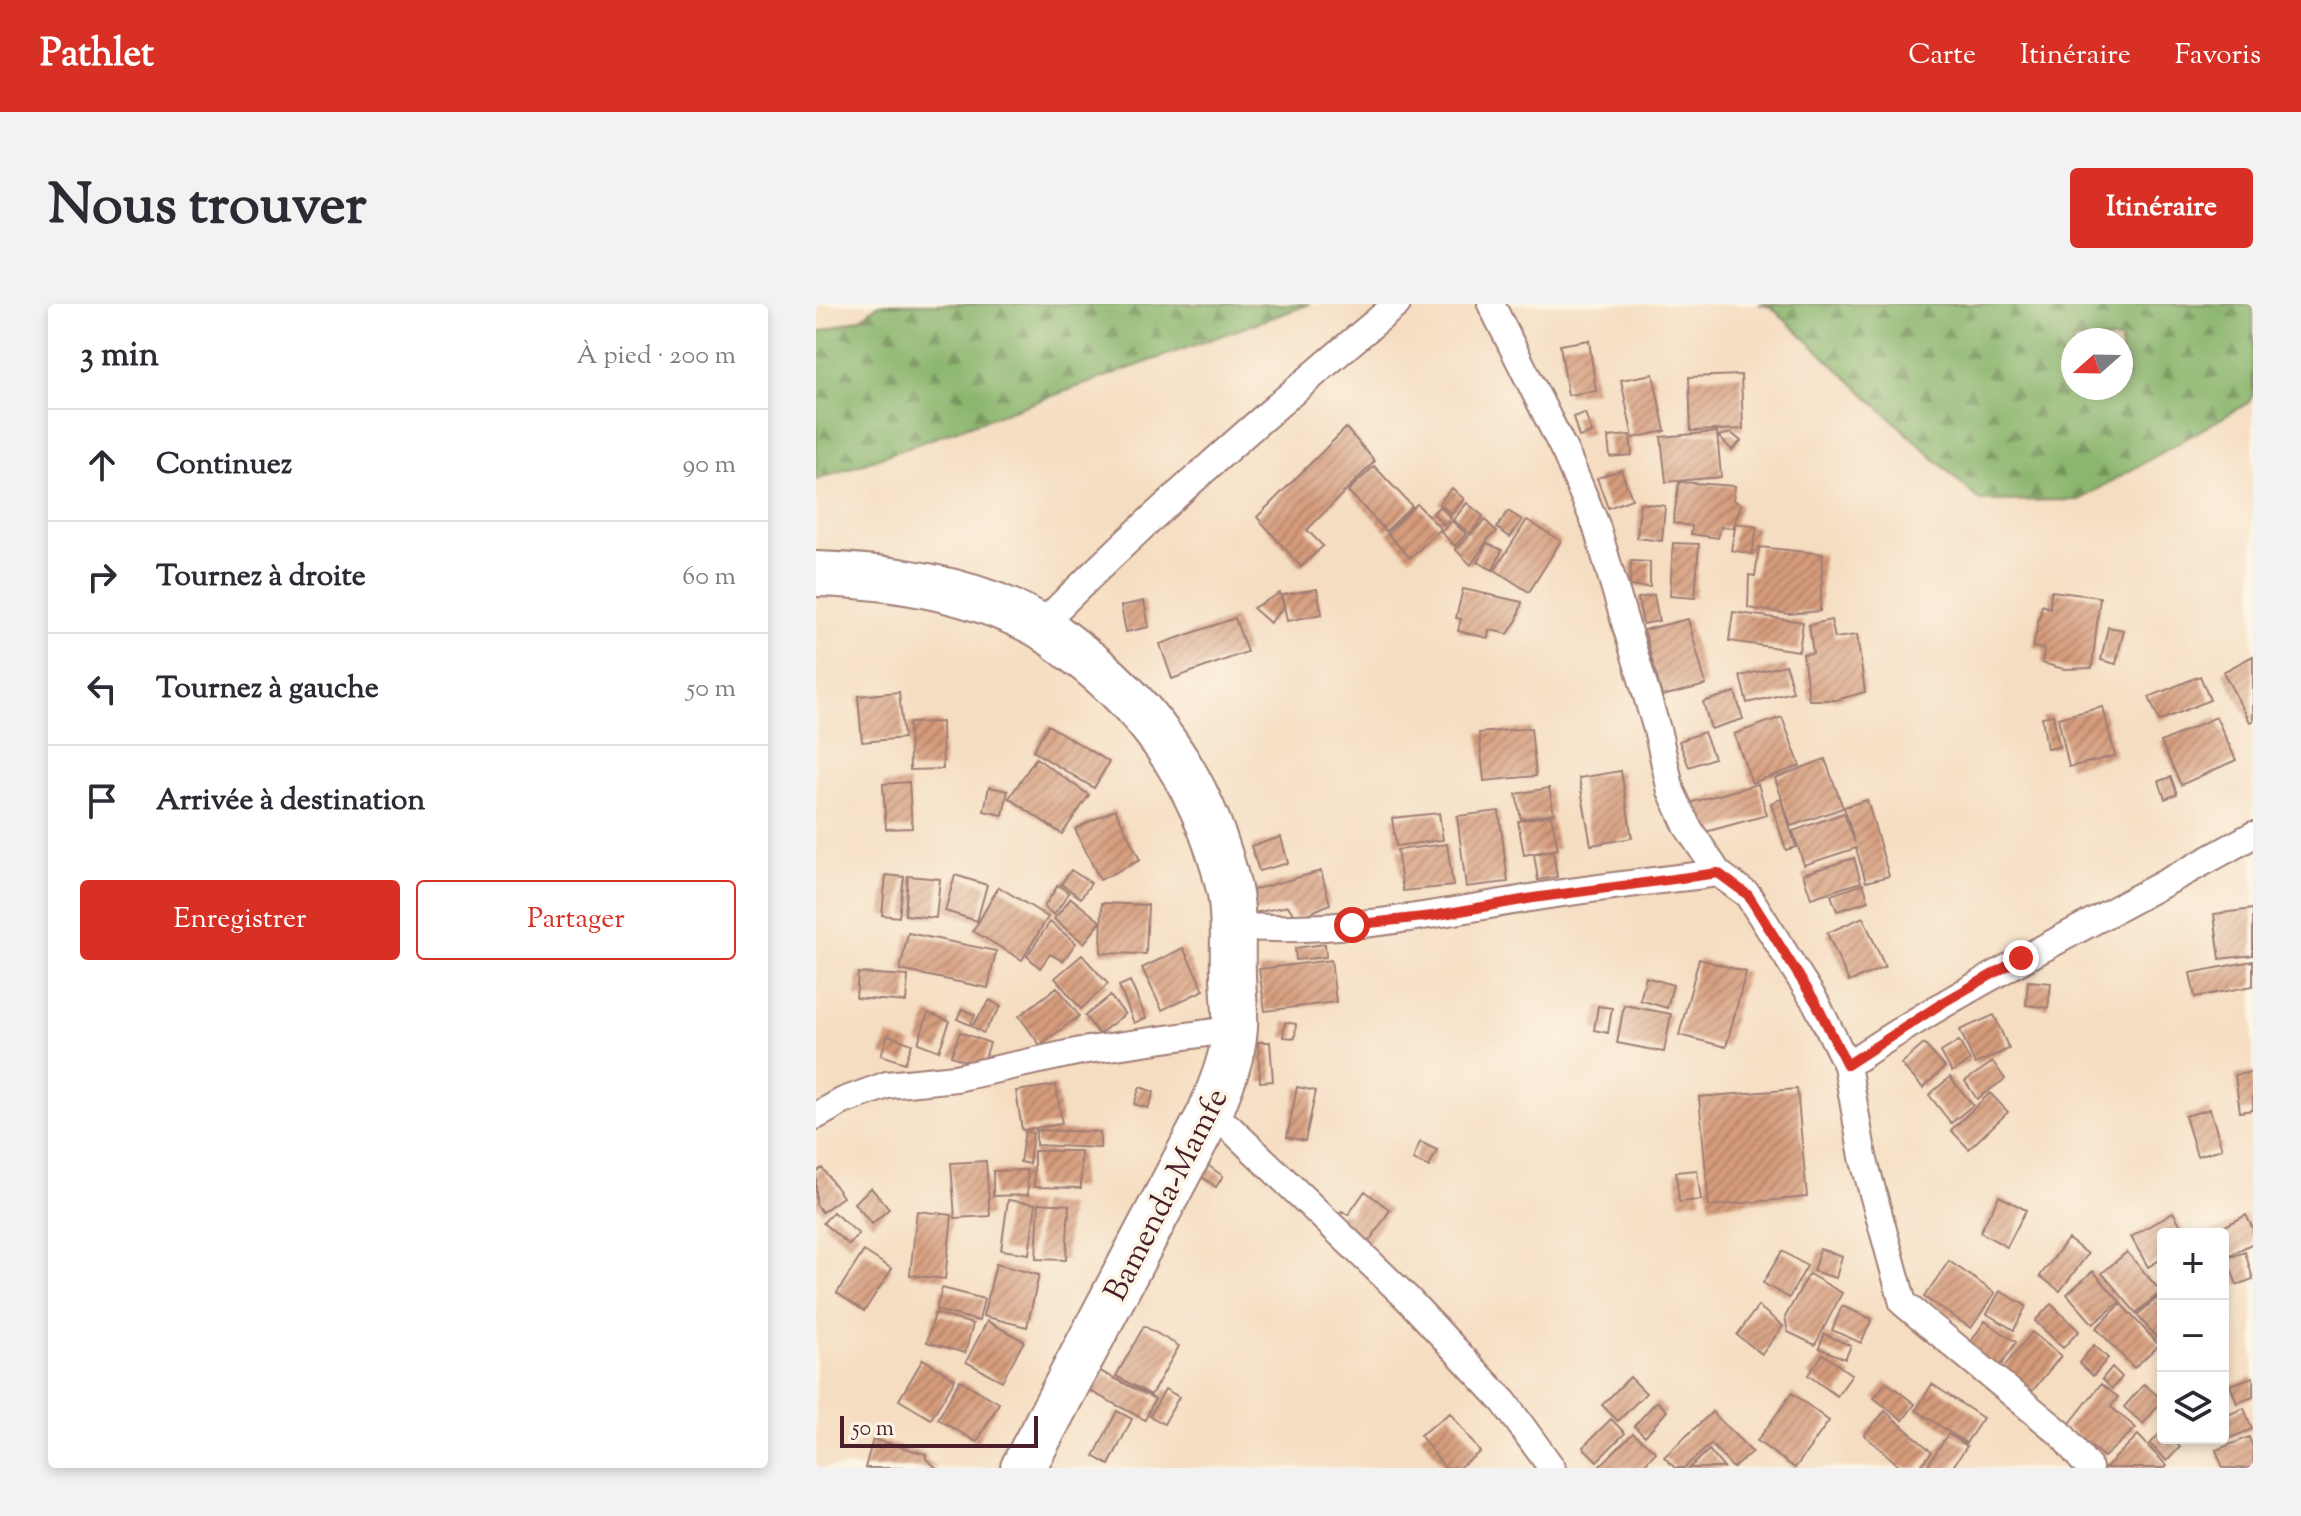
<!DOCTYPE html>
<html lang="fr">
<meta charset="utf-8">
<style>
:root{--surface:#fff;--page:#f2f2f3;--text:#2b2b33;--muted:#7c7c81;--line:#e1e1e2;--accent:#d93025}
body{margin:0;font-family:"Sorts Mill Goudy",serif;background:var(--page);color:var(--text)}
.controls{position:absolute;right:24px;bottom:24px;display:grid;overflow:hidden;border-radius:8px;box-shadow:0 4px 12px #0003}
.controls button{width:72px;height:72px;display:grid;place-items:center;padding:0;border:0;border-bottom:2px solid var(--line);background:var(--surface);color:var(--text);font:40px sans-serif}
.compass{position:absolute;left:1245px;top:24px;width:72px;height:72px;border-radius:50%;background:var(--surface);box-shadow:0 4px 12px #0003;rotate:250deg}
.scale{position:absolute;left:24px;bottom:20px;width:198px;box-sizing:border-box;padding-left:8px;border:4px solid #4a1f2b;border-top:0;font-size:22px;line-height:28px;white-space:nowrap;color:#4a1f2b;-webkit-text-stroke:6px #fcf5e5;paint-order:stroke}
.stop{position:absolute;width:24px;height:24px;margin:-18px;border:6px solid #d93025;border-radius:50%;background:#fff}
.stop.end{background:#d93025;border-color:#fff;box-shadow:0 2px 8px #0008}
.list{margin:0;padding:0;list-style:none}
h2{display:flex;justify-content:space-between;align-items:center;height:104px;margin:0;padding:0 32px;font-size:34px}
h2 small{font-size:26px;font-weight:400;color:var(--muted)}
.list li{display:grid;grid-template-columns:52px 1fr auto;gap:24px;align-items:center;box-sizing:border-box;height:112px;padding:0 32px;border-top:2px solid var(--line)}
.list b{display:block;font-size:30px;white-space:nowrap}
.list em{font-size:26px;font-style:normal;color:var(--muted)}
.actions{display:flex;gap:16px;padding:24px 32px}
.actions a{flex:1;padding:18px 0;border:2px solid var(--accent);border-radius:8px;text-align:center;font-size:28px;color:var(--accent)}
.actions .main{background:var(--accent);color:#fff}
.icon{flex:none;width:44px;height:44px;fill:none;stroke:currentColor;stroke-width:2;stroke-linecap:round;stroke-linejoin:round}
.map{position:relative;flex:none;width:1437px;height:1164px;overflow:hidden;border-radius:8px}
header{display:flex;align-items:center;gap:48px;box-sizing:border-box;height:112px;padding:0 40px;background:var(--accent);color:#fff}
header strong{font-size:38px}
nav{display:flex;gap:44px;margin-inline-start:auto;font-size:28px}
.intro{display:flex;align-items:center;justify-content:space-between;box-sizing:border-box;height:192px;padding:0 48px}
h1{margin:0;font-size:56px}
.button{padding:20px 36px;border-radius:8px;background:var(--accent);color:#fff;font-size:28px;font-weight:700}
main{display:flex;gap:48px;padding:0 48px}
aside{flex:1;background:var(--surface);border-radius:8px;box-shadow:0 4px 12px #0003}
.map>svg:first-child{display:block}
</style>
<header>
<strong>Pathlet</strong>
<nav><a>Carte</a><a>Itinéraire</a><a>Favoris</a></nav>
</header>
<div class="intro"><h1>Nous trouver</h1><a class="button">Itinéraire</a></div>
<main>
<aside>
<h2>3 min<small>À pied · 200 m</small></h2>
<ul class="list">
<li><svg class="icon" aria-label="ahead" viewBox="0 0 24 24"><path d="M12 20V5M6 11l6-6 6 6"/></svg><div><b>Continuez</b></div><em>90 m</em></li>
<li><svg class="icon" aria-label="right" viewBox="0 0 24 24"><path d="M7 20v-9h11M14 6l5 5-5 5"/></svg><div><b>Tournez à droite</b></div><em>60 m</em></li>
<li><svg class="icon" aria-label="left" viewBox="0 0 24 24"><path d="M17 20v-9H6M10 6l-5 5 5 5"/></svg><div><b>Tournez à gauche</b></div><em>50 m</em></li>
<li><svg class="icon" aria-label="arrive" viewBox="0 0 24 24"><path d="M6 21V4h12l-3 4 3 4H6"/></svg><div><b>Arrivée à destination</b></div></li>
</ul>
<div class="actions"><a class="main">Enregistrer</a><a>Partager</a></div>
</aside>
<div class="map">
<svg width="1437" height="1164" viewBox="0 0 1437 1164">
<defs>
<pattern id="forest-firs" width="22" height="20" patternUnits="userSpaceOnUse" patternTransform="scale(2)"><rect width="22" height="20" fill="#8bb66e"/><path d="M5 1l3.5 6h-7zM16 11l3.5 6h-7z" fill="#74935b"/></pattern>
<pattern id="building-hatch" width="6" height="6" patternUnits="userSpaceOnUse" patternTransform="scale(2)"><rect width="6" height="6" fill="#d59b7b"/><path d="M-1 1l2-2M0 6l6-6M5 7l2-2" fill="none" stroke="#af7e65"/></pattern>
</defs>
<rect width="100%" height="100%" fill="#fcf5e5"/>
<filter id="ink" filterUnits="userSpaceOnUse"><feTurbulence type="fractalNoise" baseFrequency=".0125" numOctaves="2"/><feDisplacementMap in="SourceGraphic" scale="16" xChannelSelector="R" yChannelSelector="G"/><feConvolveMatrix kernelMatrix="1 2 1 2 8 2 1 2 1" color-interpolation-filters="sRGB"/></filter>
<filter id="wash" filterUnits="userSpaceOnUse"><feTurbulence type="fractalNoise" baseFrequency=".006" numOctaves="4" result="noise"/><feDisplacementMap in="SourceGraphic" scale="32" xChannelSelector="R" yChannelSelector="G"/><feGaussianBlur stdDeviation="1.8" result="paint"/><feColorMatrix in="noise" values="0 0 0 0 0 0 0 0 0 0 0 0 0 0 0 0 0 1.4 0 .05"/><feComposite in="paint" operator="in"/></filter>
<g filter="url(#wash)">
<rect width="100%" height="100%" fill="#f5ddc1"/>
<path fill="url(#forest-firs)" stroke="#6a6a4c" stroke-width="2" fill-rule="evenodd" d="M63 0H494L0 176V29L45 14Z
M943 0H1437V91L1432 99 1263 196 1164 197 955 3ZM1257 36H1305V84H1257Z"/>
<g id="blocks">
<path fill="url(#building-hatch)" d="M773 36 780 87 752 91 744 41Z
M837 70 849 127 817 134 805 76Z
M925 71 927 125 875 127 873 73Z
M769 109 776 129 763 133 757 113Z
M530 124 559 157 491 226 507 242 485 263 441 213Z
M901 128 905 173 850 178 845 133Z
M915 129 925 137 916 146 902 132Z
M814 131 816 151 794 153 792 133Z
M558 162 596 202 570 227 532 187Z
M805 166 816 195 792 204 781 174Z
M863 178 919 182 917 196 925 200 917 224 905 223 902 234 875 230 876 222 857 219Z
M636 184 648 195 635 210 623 199Z
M651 199 667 212 654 230 637 216Z
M824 199 849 202 846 237 821 234Z
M601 200 625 225 594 254 571 229Z
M624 202 635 214 628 221 617 209Z
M692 207 706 216 694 233 681 224Z
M669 216 681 228 673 234 655 261 639 245Z
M711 216 745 237 713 288 679 266Z
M636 217 650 230 639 242 625 228Z
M920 219 941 223 936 250 915 246Z
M671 239 686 246 677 266 661 258Z
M857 239 883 240 879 294 854 292Z
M943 243 1007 250 1004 307 973 310 932 304 933 271 939 272Z
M815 257 834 258V283L814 282Z
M501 285 506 310 471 317 466 291Z
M647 285 706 298 701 316 692 330 673 326 672 334 642 327 645 315 640 314Z
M1235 287 1284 293 1276 364 1248 365 1226 359 1228 345 1217 343 1226 301 1234 304Z
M464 289 468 303 454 319 437 304Z
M838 291 843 317 827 320 822 294Z
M328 297 333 323 310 328 305 302Z
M917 308 987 318 983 347 913 337Z
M419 314 431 348 356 375 344 340Z
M872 315 890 381 846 392 828 326Z
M1015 316 1019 334 1041 331 1049 388 1020 396H993L987 350 997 349 993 321Z
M1292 323 1308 326 1300 360 1285 356Z
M1437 352V417L1434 418 1407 368Z
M970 361 977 388 931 399 924 372Z
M1384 372 1394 396 1343 417 1333 393Z
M83 388 88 434 46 438 42 392Z
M919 388 927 415 895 425 887 398Z
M1287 403 1299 452 1253 463 1242 414Z
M1237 411 1243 443 1231 445 1226 413Z
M966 413 984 462 936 479 918 430Z
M1400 413 1420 456 1365 481 1345 438Z
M126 418 127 465 94 466 93 419Z
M232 421 293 458 278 484 217 447Z
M715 424 720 472 668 477 663 429Z
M888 428 898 454 873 463 863 437Z
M220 454 273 491 246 530 193 494Z
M1009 455 1027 504 975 522 959 474Z
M805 467 816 534 775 541 763 474Z
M1355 473 1361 490 1349 495 1343 477Z
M93 478 96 524 70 525 67 480Z
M942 480 951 511 882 530 873 499Z
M173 483 192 487 187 511 168 507Z
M733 484 738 509 705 515 700 490Z
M965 495 980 543 970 546 955 499Z
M1051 496 1073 572 1050 578 1040 544 988 561 977 527 1028 509 1039 539 1028 503Z
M299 505 324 556 284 576 259 525Z
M683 507 692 578 650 583 641 512Z
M623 509 627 536 580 542 576 514Z
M735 511 742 545 708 551 702 517Z
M465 533 472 559 443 567 435 542Z
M631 540 637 582 587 587 581 546Z
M737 547 741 573 722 576 718 550Z
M1038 554 1045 578 995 594 987 570Z
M255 566 275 579 265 594 245 580Z
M505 567 514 600 481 615 472 602 433 610V587Z
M70 571 88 573 83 613 66 611Z
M139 571 171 581 161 617 129 607Z
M92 572 124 575 120 614 89 611Z
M1047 580 1053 597 1021 607 1015 591Z
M242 581 253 589 238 611 228 603Z
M183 583 232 613 206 656 157 627Z
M255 594 285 618 268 639 238 615Z
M286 599 332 601 330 650 285 649Z
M1437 605V651L1404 655 1398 610Z
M1047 613 1069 663 1033 678 1011 629Z
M234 618 260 639 247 657 234 650 224 664 211 652Z
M92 629 180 647 172 684 84 666Z
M509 640 510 653 480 656 479 644Z
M367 644 388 686 346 706 326 664Z
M266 651 292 680 265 705 239 674Z
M883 655 930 668 910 743 863 731Z
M515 656 520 698 449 707 443 665Z
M1437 657V682L1379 693 1374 669Z
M42 669 92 672 90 698 40 694Z
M830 673 857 681 851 704 824 696Z
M314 677 330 714 318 719 303 682Z
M1212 677 1235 679 1232 704 1210 701Z
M241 683 263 712 224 741 203 712Z
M294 692 309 710 283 730 269 712Z
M174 696 185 703 167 729 156 722Z
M808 701 855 710 848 748 801 739Z
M782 702 796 704 792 729 778 726Z
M146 705 159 711 154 721 141 715Z
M112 709 134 717 123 747 102 739Z
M1178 711 1193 745 1159 760 1144 726Z
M469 718 480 720 479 734 467 733Z
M144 728 174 739 166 763 135 752Z
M72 731 96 740 89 759 65 751Z
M1143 737 1154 757 1136 768 1125 748Z
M442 738H454L457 777 444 778Z
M1108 740 1129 763 1107 784 1085 760Z
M1177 758 1189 775 1161 795 1149 777Z
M1437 768V806L1424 808 1419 771Z
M1134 773 1157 801 1135 819 1113 791Z
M240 781 246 820 206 826 200 787Z
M324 783 338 788 332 804 318 800Z
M481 783 500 787 489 837 471 833Z
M981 785 991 893 893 902 883 793Z
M1174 789 1192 808 1153 845 1135 826Z
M1394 805 1406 845 1381 852 1369 812Z
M220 826 284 828V844L220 841Z
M209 827 217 829 213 860 204 858Z
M604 838 621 846 613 863 597 856Z
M218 847H265V884L218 883Z
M170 857 174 912 139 914 135 859Z
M387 858 407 872 400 883 379 868Z
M6 864 27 893 6 908 0 900V868Z
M211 866 212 891 177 892V867Z
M881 866 885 896 863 898 860 868Z
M55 884 73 905 56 920 38 899Z
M549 887 574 906 549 944 518 919 526 907 532 911Z
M1183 892 1210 906 1191 943 1164 928Z
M192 896 220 900 213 950 185 946Z
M223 899 253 901 250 956 220 955Z
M101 907 136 911 129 975 94 971Z
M17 908 43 930 33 941 7 919Z
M1357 908 1370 930H1347V954L1332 963 1315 933Z
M1430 911 1437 925V939L1407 955V930H1394Z
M1252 935 1272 950 1244 987 1224 972Z
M1004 945 1026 952 1020 974 997 967Z
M48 947 76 965 48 1007 21 989Z
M966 947 991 962 973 994 947 979Z
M1311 948 1345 988 1320 1009 1286 969Z
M1429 948 1437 975 1421 981 1411 954Z
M1133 957 1179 989 1155 1024 1108 993Z
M180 960 223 971 211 1023 167 1012Z
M1277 967 1304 998 1277 1020 1251 990Z
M993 970 1026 989 999 1041 972 1028 969 1013Z
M126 984 168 995 163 1017 120 1006Z
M1184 987 1210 1002 1198 1026 1171 1010Z
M1341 994 1347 1001V1041L1321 1011Z
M1235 1000 1263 1027 1247 1044 1219 1017Z
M1305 1000 1343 1041 1318 1064 1280 1024Z
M942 1002 967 1022 946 1050 921 1031Z
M1026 1002 1056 1015 1045 1039 1016 1026Z
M119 1009 157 1020 149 1049 111 1038Z
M171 1017 208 1037 186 1077 150 1058Z
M1169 1017 1200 1038 1180 1069 1148 1048Z
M328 1022 363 1042 335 1091 300 1072Z
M1216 1028 1245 1052 1209 1096 1180 1073Z
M1008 1030 1035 1042 1029 1055 1003 1044Z
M1278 1041 1292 1054 1277 1072 1263 1059Z
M1007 1050 1036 1071 1021 1092 992 1071Z
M107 1055 139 1075 115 1115 83 1096Z
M1296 1063 1306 1073 1296 1085 1286 1075Z
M282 1066 339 1095 329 1116 272 1086Z
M814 1073 830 1089 802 1117 786 1101Z
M1437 1073V1093L1421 1099 1414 1081Z
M144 1076 183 1099 161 1138 122 1115Z
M1070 1078 1099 1100 1087 1116 1058 1094Z
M1116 1080 1167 1114 1150 1139 1100 1106Z
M1285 1080 1302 1093 1295 1103 1320 1124 1288 1153 1251 1123Z
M1328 1080 1347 1096 1327 1120 1308 1103Z
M349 1085 363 1093 348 1120 334 1112Z
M976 1089 1013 1117 979 1164 941 1137Z
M841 1097 851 1107 829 1132 818 1122Z
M1428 1104 1436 1125 1407 1137V1113Z
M301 1107 316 1115 293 1161 278 1152Z
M1069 1107 1116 1148 1102 1164H1086L1048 1131Z
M896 1108 936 1148 917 1164 895 1140 868 1164H859L848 1153Z
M634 1109 664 1148 642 1164H629L604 1131Z
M795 1115 809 1129 781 1157 767 1143Z
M1347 1126V1134H1354L1364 1143 1351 1157 1334 1140Z
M817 1129 840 1148 825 1164H782Z
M1132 1130 1151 1142 1136 1164H1110Z
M1322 1131 1351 1162 1349 1164H1289Z
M1433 1133 1437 1144V1164H1407L1400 1146Z
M57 1135 110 1150V1155L121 1164H49Z
M893 1146 908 1164H873Z"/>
</g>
</g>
<g filter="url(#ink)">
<use href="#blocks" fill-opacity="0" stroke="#a07e76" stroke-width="2"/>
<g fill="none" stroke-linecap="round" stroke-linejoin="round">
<defs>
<path id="minor" d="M675 0 750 150 780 221 842 429 855 487 871 522 902 569
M224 322C337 208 458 103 581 0
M417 622C517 631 616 611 714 594 776 584 839 577 902 569L932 591 1000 699 1031 761 1047 853 1087 999 1244 1129 1273 1164
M1031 761C1160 674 1301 607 1437 531
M393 811 413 823 591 994 688 1098 736 1164
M0 812 27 797 71 781 140 774 265 747 419 725"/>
<path id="trunk" d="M0 270C76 272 155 284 223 321 235 328 246 338 257 346 338 406 390 486 413 585 419 613 416 641 417 669 417 687 420 706 419 724 417 754 404 784 393 811L207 1164"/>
</defs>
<use href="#minor" stroke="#a07e76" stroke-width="30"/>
<use href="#trunk" stroke="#a07e76" stroke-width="48"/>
<use href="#minor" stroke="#fff" stroke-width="26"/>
<use href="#trunk" stroke="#fff" stroke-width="44"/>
</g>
</g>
<g fill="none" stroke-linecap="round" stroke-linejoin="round" filter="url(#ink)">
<path stroke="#d93025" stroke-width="10" d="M536 621 616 612 717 594 902 569 932 591 1000 699 1031 761 1128 698 1205 654"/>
</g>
<g text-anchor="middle" stroke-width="7" stroke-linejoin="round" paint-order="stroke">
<g font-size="32" fill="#4a1f2b" stroke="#fcf5e5">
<text transform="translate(349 890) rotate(-63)" y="11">Bamenda-Mamfe</text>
</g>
</g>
</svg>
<div class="controls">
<button>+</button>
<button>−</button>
<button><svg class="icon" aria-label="layers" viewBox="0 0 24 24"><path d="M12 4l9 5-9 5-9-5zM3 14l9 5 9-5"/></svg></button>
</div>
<svg class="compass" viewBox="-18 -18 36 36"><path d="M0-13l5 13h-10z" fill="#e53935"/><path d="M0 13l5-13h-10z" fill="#7c7c81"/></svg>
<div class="scale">50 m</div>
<div class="stop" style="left:536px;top:621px"></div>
<div class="stop end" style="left:1205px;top:654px"></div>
</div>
</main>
